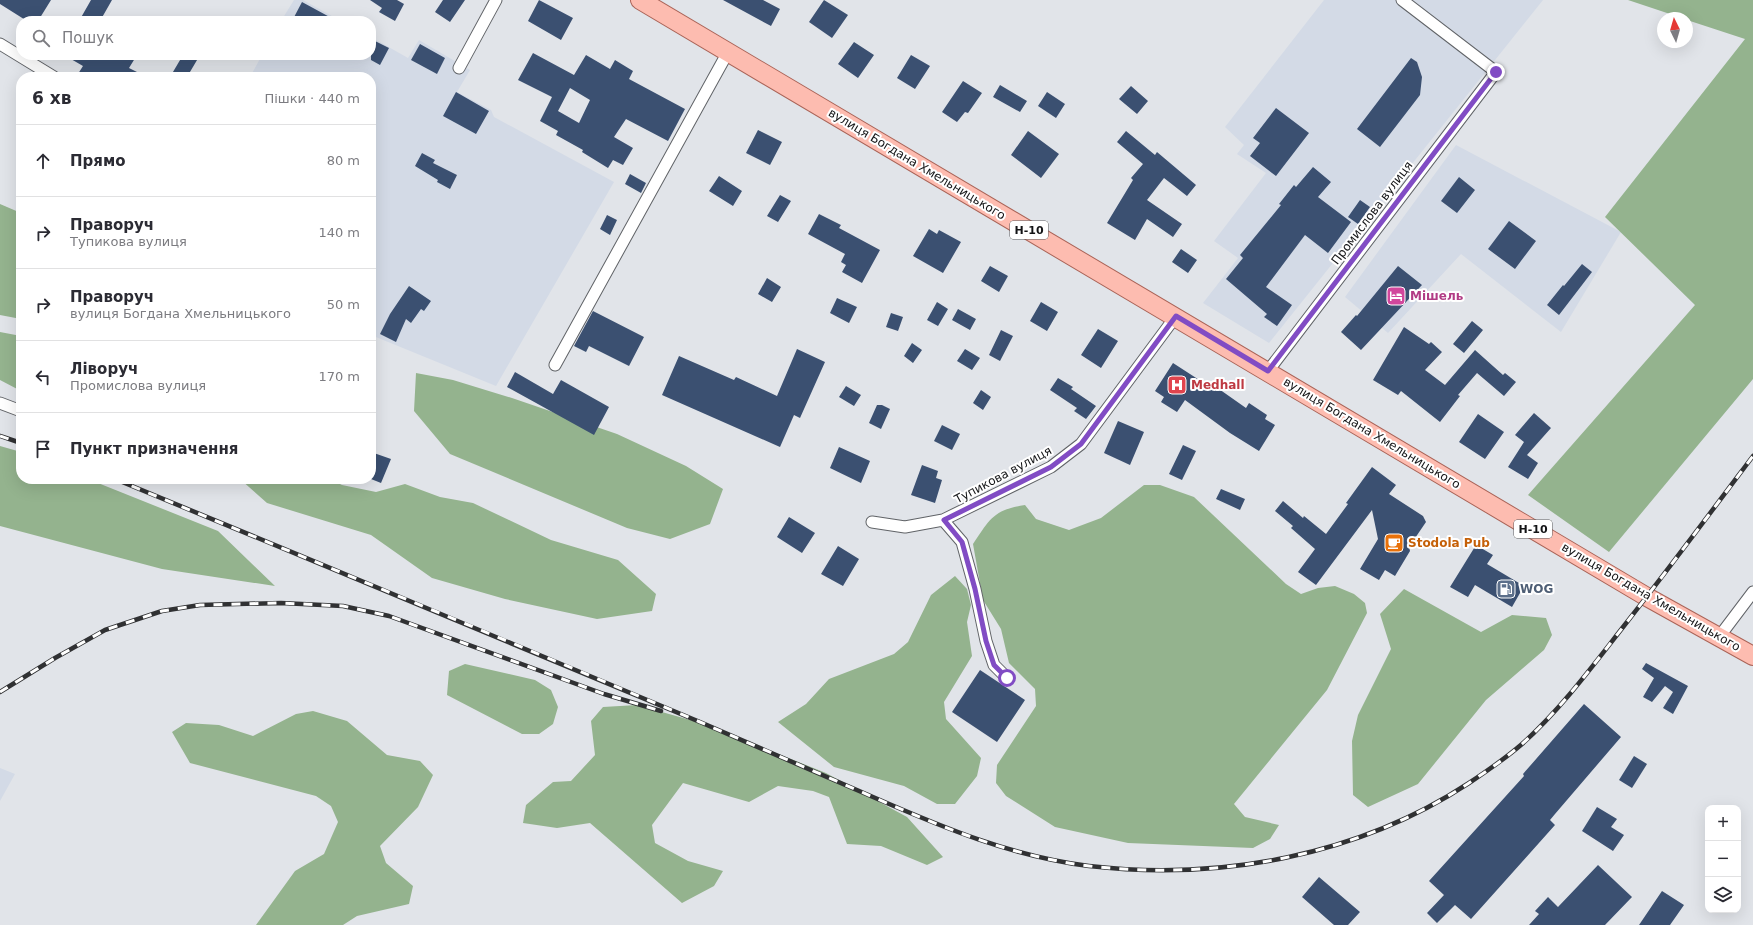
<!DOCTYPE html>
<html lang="uk">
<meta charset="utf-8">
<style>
:root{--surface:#fff;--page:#f7f7f7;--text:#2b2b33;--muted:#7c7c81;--line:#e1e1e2}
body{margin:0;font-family:"DejaVu Sans",sans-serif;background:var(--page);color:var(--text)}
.controls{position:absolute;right:12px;bottom:12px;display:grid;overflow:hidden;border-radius:8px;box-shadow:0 4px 16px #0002}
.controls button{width:36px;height:36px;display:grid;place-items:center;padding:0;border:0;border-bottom:1px solid var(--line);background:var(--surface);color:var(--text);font:20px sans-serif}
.compass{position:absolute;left:1657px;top:12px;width:36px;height:36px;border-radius:50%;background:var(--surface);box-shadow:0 4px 16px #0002;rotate:355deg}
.stop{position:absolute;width:12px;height:12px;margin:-9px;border:3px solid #814cc4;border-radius:50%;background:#fff}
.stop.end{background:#814cc4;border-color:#fff;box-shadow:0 1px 4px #0008}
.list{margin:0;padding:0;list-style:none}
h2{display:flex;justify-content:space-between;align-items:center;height:52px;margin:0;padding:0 16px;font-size:17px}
h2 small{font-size:13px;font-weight:400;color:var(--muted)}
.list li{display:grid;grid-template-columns:26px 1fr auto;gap:12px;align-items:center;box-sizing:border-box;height:72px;padding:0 16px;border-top:1px solid var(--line)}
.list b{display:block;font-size:15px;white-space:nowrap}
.list p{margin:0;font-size:13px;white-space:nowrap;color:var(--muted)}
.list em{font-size:13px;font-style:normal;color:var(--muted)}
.icon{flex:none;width:22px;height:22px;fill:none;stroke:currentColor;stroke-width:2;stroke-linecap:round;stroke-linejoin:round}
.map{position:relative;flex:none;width:1753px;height:925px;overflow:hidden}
.search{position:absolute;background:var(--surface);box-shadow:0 4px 16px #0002;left:16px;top:16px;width:360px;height:44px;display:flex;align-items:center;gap:10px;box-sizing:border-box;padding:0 14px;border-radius:16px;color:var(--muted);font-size:15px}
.panel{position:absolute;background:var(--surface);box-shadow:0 4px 16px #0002;left:16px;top:72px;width:360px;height:412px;border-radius:16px}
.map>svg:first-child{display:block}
</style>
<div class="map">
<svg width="1753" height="925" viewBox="0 0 1753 925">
<rect width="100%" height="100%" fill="#e1e4e9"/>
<path fill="#d3dae6" d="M294 0H303L341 21H281Z
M1324 0H1543L1269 343 1203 303 1238 258 1214 241 1266 173 1237 154 1244 145 1225 127Z
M371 37 408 58 419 40 470 70 457 92 491 110 494 117 614 182 496 386 371 335V77H250L262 55H371Z
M1456 145 1621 232 1561 332 1461 254 1388 333 1345 297Z
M0 768 15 774 0 801Z"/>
<path fill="#94b38e" d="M1628 0H1753V379L1609 552 1528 495 1695 305 1605 217 1745 39 1687 20V18H1682Z
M0 204 21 213V319L0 315Z
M0 332 21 336V391L0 380Z
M416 373 453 380 512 398 617 434 686 466 723 489 710 524 670 539 627 528 450 454 414 411Z
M0 446 21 452V479H88L218 531 275 586 162 569 0 526Z
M240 479H330L342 485 376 492 405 484 440 497 473 503 551 540 618 560 656 594 652 611 597 619 505 599 432 578 371 535 267 503Z
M1144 485H1160L1194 497 1286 584 1301 594 1318 588 1335 586 1354 594 1365 603 1367 613 1327 690 1234 804 1245 817 1279 825 1270 839 1253 848 1128 843 1055 827 1006 796 996 783 997 765 1036 706 1035 689 1009 663 1001 629 983 600 973 544C990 519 993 510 1025 505L1036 519 1069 530 1101 518Z
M955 576 967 589 971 605 967 622 972 656 944 702 946 719 981 758 977 776 955 804H937L904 786 834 767 778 722 806 704 829 679 894 654 908 642 931 595Z
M1404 589 1481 632 1512 615 1546 618 1552 635 1544 650 1486 700 1418 784 1368 807 1353 795 1352 741 1358 715 1391 649 1380 614Z
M465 664 535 680 551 690 558 707 553 724 539 734H522L447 695 449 671Z
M637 705 701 723 826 773 907 817 943 857 927 865 881 846 847 844 829 797 813 791 778 786 749 802 683 783 652 825 655 843 688 861 723 871 714 886 682 903 590 823 557 828 523 823 526 805 553 782 571 781 595 755 591 721 603 707Z
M313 711 347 721 387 755 420 761 433 775 418 807 380 846 386 863 413 886 409 904 357 916 343 925H256L295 871 324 854 338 822 331 806 316 796 190 763 172 732 186 723 219 725 253 736 296 714Z"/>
<path fill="#3b5071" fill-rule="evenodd" d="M0 0H51L38 21H27L0 4Z
M91 0H112L100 21H79Z
M370 0H397L404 4 395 21 379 12 382 8Z
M443 0H465L450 22 435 12Z
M539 0 573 18 561 40 528 21Z
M723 0H763L780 9 771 26Z
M824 0 848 15 832 38 809 22Z
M302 2 337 21H292Z
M371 39 389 48 380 65 371 60Z
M854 42 874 55 858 78 838 64Z
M420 44 445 58 437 74 411 60Z
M533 53 574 75 586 55 610 69 615 60 633 71 629 79 685 109 668 141 626 119 614 137 633 148 623 165 613 160 608 168 582 152 583 150 556 135 558 131 540 121 552 97 518 80ZM570 88 590 100 579 123 558 111Z
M64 55H137L129 68 147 77H76L83 66Z
M183 55H200L187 77H170Z
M911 55 930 66 915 89 897 78Z
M1411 58 1417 62 1422 77 1420 95 1380 147 1357 129Z
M963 81 982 93 968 113 965 112 957 122 942 112Z
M1000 85 1027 101 1020 112 993 97Z
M1131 86 1148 101 1137 114 1119 99Z
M456 92 489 111 476 134 443 116Z
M1047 92 1065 104 1056 118 1038 106Z
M1276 108 1309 133 1276 176 1250 156 1260 143 1253 138Z
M758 130 782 142 770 165 746 153Z
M1028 131 1059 154 1041 178 1011 155Z
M1126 131 1155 155 1157 152 1196 185 1187 196 1164 178 1147 200 1182 224 1173 237 1147 219 1135 240 1107 223 1133 180 1131 178 1143 164 1117 142Z
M422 153 435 160 433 163 457 175 450 189 437 182 438 180 415 166Z
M1313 167 1331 182 1318 197 1351 222 1328 253 1305 235 1266 287 1292 305 1277 326 1264 317 1267 314 1226 279 1243 258 1240 255 1281 205 1279 204 1294 185 1296 187Z
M630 174 646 183 641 193 625 184Z
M719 176 742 191 733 206 709 191Z
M1459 177 1475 190 1457 213 1441 201Z
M780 195 791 201 778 222 767 216Z
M1360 200 1370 207 1358 224 1348 217Z
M819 214 841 225 839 228 880 250 862 283 842 272 846 265 841 262 845 254 808 234Z
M607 215 617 220 610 235 600 229Z
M1509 221 1536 241 1515 269 1488 249Z
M929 229 937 234 939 230 961 242 943 273 913 256Z
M1181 249 1197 260 1188 273 1172 262Z
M1582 264 1592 272 1559 315 1547 305 1563 285 1564 286Z
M990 266 1008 276 999 292 981 281Z
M1398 266 1422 285 1361 350 1341 332 1356 315 1357 316Z
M767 278 781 287 772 302 758 294Z
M409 286 431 301 424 311 421 309 411 323 406 319 396 342 380 334 390 314Z
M837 298 857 307 849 323 830 313Z
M937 302 948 309 938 326 927 320Z
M1041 302 1058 312 1047 331 1030 321Z
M958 309 976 319 970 330 952 320Z
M593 311 644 337 629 366 589 346 586 352 574 346Z
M891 313 903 317 898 331 886 327Z
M1472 321 1483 330 1464 353 1453 344Z
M1404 327 1429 344 1431 342 1442 352 1425 370 1445 385 1475 350 1503 375 1505 373 1516 382 1504 396 1477 373 1458 395 1460 396 1440 422 1401 391 1398 395 1373 380Z
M1098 329 1118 341 1101 368 1081 355Z
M1001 330 1013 336 1000 361 989 355Z
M912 343 922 350 913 363 904 356Z
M797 349 825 362 800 418 794 415 780 447 662 395 679 356 734 380 736 377 777 396Z
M965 349 980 358 972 370 957 361Z
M1173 363 1207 385 1209 382 1246 408 1249 403 1267 415 1265 419 1275 425 1259 451 1230 433 1185 400 1177 412 1161 402 1164 397 1155 391Z
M515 372 553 394 561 380 609 407 594 435 507 387Z
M1058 378 1073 387 1071 389 1096 406 1086 419 1074 411 1077 408 1050 390Z
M846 386 861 395 854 406 839 397Z
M981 390 991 397 983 410 973 403Z
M877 405H882L890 409 881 429 869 423Z
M1534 413 1551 428 1527 455 1538 463 1528 479 1508 467 1524 442 1515 435Z
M1478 414 1504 432 1485 459 1459 442Z
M1118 421 1144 432 1130 465 1104 453Z
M942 425 960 434 952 450 934 441Z
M1183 445 1196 451 1182 480 1169 474Z
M839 447 870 461 861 483 830 468Z
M371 452 391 459 381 483 371 479Z
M922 465 938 471 936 478 942 480 935 503 911 495Z
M1372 467 1396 485 1389 494 1423 516 1426 522 1409 547 1410 551 1395 576 1385 570 1379 580 1360 569 1378 539 1372 510 1316 585 1298 572 1315 549 1291 528 1293 526 1275 511 1283 501 1303 518 1304 516 1326 534 1348 504 1346 503Z
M1221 489 1245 499 1240 510 1216 499Z
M789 517 815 533 802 553 777 537Z
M1476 545 1493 555 1487 564 1524 586 1512 607 1475 585 1468 597 1450 587Z
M838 546 859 559 843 586 821 574Z
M1646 663 1688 686 1673 714 1663 708 1673 692 1665 686 1652 702 1643 697 1654 678 1642 669Z
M980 670 1025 700 997 742 952 712Z
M1584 704 1621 737 1555 814 1550 820 1555 825 1471 919 1455 905 1437 923 1427 913 1444 895 1429 881 1524 776 1523 774Z
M1634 756 1647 764 1632 788 1619 780Z
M1597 807 1617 819 1611 827 1624 835 1613 851 1582 831Z
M1598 865 1632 897 1605 925H1529L1539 914 1535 911 1548 897 1558 907Z
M1319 877 1360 912 1348 925H1334L1302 897Z
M1662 891 1684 905 1670 925H1639Z"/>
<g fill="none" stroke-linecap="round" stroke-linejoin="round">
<defs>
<path id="street" d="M0 44 54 77
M459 68 496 0
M555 365 728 52
M1268 371 1496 72 1402 0
M0 403 21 411
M943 520 962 542 975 589 986 641 994 665 1007 678
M872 522 905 527 943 520 1051 467 1081 444 1176 316
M1719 637 1753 592"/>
<path id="primary" d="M640 0 1647 597 1753 656"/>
</defs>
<use href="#street" stroke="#606367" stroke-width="13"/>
<use href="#primary" stroke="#aa6458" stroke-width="20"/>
<use href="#street" stroke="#fff" stroke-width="11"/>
<use href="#primary" stroke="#fdbcb0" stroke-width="18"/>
<defs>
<path id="rail" d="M0 436 21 443
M115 479C310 560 505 639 700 722 758 747 816 772 873 797 944 828 1011 856 1089 866 1220 881 1358 856 1469 783 1487 771 1506 758 1522 744 1562 708 1594 664 1627 622 1670 567 1711 512 1753 456
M0 692 55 658 105 630 162 611 200 605 281 603 343 606 389 616 604 694 661 711"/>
</defs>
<use href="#rail" stroke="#303133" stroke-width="4.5"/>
<use href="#rail" stroke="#fff" stroke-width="3" stroke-dasharray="9" stroke-linecap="butt"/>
</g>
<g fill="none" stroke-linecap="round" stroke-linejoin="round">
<path stroke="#814cc4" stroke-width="5" d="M1007 678 994 665 986 641 975 589 962 542 944 520 1051 467 1081 444 1176 316 1268 371 1496 72"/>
</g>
<defs>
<symbol id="hotel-square" viewBox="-11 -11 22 22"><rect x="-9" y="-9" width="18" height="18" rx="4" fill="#d1479c" stroke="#fff"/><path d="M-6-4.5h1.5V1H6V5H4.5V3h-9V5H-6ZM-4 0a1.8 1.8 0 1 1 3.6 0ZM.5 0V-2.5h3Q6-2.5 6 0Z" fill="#fff"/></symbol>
<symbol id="hospital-square" viewBox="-11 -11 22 22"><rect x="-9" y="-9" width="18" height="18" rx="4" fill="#e0444e" stroke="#fff"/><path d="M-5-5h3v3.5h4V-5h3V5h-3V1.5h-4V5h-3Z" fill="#fff"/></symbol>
<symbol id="cafe-square" viewBox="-11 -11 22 22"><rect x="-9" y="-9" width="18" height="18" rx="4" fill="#e8710a" stroke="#fff"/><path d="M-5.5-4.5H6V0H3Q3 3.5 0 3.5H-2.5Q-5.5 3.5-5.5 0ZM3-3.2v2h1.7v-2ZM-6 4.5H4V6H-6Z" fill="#fff"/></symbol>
<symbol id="fuel-square" viewBox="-11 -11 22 22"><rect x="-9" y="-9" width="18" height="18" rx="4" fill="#5c6f8a" stroke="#fff"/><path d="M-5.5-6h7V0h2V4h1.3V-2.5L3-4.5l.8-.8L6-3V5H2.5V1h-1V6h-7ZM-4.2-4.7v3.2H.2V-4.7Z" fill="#fff"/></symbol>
</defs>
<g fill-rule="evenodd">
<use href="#hotel-square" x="1385" y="285" width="22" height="22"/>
<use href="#hospital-square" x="1166" y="374" width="22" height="22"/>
<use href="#cafe-square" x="1383" y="532" width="22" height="22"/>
<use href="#fuel-square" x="1495" y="578" width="22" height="22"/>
</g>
<g text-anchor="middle" stroke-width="4" stroke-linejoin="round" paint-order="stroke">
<g fill="#fff" stroke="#5a5a5c" stroke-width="1">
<rect x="1010" y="221" width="38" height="18" rx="3"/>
<rect x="1514" y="520" width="38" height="18" rx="3"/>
</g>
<g font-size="11" font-weight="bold" fill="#131416">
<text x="1029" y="234">Н-10</text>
<text x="1533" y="533">Н-10</text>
</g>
<g font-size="12" fill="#131416" stroke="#fff">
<text transform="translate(917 164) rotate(31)" y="4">вулиця Богдана Хмельницького</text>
<text transform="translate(1372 213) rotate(-53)" y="4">Промислова вулиця</text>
<text transform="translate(1372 433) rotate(31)" y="4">вулиця Богдана Хмельницького</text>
<text transform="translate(1003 475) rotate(-28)" y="4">Тупикова вулиця</text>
<text transform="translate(1651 597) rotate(30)" y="4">вулиця Богдана Хмельницького</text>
</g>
<g font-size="12" font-weight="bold" fill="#b23c85" stroke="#fff" text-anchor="start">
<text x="1410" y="300">Мішель</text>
</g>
<g font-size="12" font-weight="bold" fill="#be3a42" stroke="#fff" text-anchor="start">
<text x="1191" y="389">Medhall</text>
</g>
<g font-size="12" font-weight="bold" fill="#c56008" stroke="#fff" text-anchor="start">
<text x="1408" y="547">Stodola Pub</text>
</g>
<g font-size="12" font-weight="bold" fill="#4e5e75" stroke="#fff" text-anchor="start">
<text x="1520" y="593">WOG</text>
</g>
</g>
</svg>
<div class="controls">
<button>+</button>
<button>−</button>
<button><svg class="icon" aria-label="layers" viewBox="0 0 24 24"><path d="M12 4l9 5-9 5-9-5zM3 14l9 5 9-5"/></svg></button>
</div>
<svg class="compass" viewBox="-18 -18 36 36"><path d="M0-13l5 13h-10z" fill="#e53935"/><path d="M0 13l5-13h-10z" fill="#7c7c81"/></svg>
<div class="stop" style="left:1007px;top:678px"></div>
<div class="stop end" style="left:1496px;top:72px"></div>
<div class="search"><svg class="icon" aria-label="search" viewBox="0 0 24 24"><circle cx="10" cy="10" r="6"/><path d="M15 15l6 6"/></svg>Пошук</div>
<section class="panel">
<h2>6 хв<small>Пішки · 440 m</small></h2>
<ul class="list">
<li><svg class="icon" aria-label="ahead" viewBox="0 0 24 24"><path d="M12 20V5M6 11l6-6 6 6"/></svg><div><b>Прямо</b></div><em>80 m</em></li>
<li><svg class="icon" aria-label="right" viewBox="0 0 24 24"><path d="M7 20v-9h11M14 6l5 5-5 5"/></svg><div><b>Праворуч</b><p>Тупикова вулиця</p></div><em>140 m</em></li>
<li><svg class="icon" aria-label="right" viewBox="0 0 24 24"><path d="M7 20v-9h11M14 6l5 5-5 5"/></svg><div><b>Праворуч</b><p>вулиця Богдана Хмельницького</p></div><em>50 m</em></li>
<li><svg class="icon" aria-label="left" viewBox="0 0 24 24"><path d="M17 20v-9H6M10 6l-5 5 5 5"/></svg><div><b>Ліворуч</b><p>Промислова вулиця</p></div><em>170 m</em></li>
<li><svg class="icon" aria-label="arrive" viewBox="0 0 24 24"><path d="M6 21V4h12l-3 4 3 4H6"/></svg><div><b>Пункт призначення</b></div></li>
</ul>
</section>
</div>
